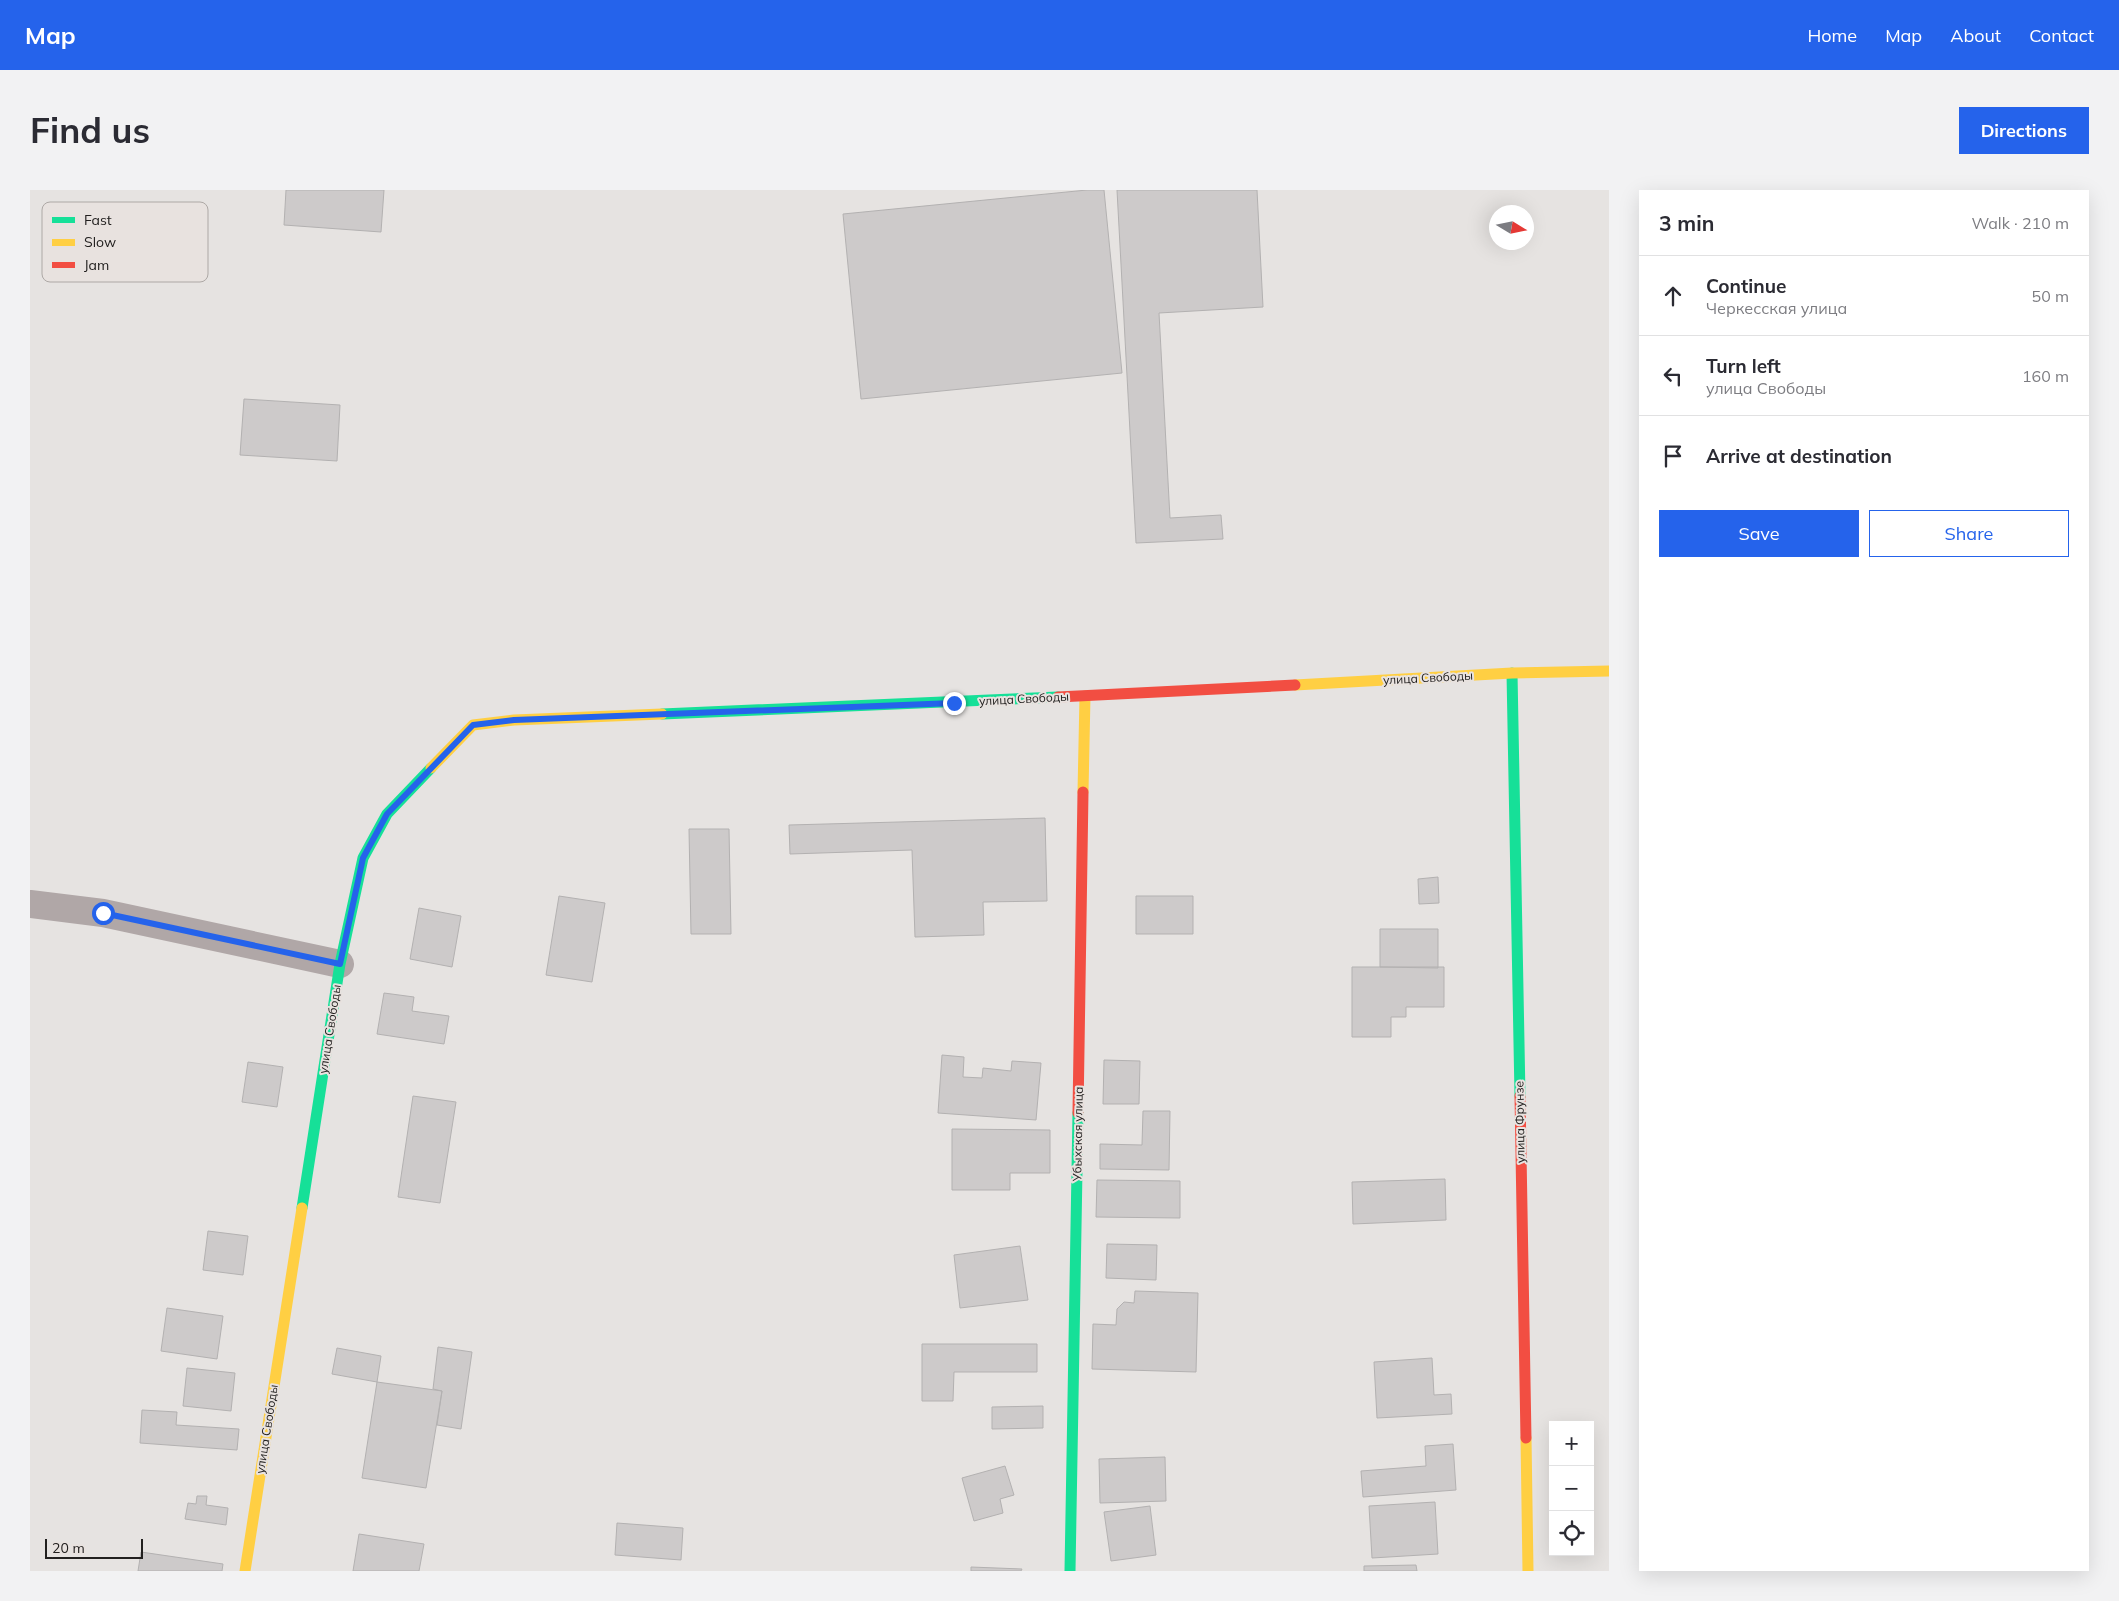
<!DOCTYPE html>
<meta charset="utf-8">
<style>
:root{--surface:#fff;--page:#f2f2f3;--text:#2b2b33;--muted:#7c7c81;--line:#e1e1e2;--accent:#2563eb}
body{margin:0;font-family:Mulish,sans-serif;background:var(--page);color:var(--text)}
.controls{position:absolute;right:15px;bottom:15px;display:grid;overflow:hidden;border-radius:0px;box-shadow:0 5px 20px #0002}
.controls button{width:45px;height:45px;display:grid;place-items:center;padding:0;border:0;border-bottom:1px solid var(--line);background:var(--surface);color:var(--text);font:25px sans-serif}
.compass{position:absolute;left:1459px;top:15px;width:45px;height:45px;border-radius:50%;background:var(--surface);box-shadow:0 5px 20px #0002;rotate:100deg}
.scale{position:absolute;left:15px;bottom:12px;width:98px;box-sizing:border-box;padding-left:5px;border:2px solid #22201f;border-top:0;font-size:14px;line-height:18px;white-space:nowrap;color:#22201f;-webkit-text-stroke:4px #e8e2df;paint-order:stroke}
.stop{position:absolute;width:15px;height:15px;margin:-11px;border:4px solid #2563eb;border-radius:50%;background:#fff}
.stop.end{background:#2563eb;border-color:#fff;box-shadow:0 1px 5px #0008}
.list{margin:0;padding:0;list-style:none}
h2{display:flex;justify-content:space-between;align-items:center;height:65px;margin:0;padding:0 20px;font-size:21px}
h2 small{font-size:16px;font-weight:400;color:var(--muted)}
.list li{display:grid;grid-template-columns:32px 1fr auto;gap:15px;align-items:center;box-sizing:border-box;height:80px;padding:0 20px;border-top:1px solid var(--line)}
.list b{display:block;font-size:19px;white-space:nowrap}
.list p{margin:0;font-size:16px;white-space:nowrap;color:var(--muted)}
.list em{font-size:16px;font-style:normal;color:var(--muted)}
.actions{display:flex;gap:10px;padding:15px 20px}
.actions a{flex:1;padding:11px 0;border:1px solid var(--accent);border-radius:0px;text-align:center;font-size:18px;color:var(--accent)}
.actions .main{background:var(--accent);color:#fff}
.icon{flex:none;width:28px;height:28px;fill:none;stroke:currentColor;stroke-width:2;stroke-linecap:round;stroke-linejoin:round}
.map{position:relative;flex:none;width:1579px;height:1381px;overflow:hidden;border-radius:0px}
header{display:flex;align-items:center;gap:30px;box-sizing:border-box;height:70px;padding:0 25px;background:var(--accent);color:#fff}
header strong{font-size:24px}
nav{display:flex;gap:28px;margin-inline-start:auto;font-size:18px}
.intro{display:flex;align-items:center;justify-content:space-between;box-sizing:border-box;height:120px;padding:0 30px}
h1{margin:0;font-size:35px}
.button{padding:12px 22px;border-radius:0px;background:var(--accent);color:#fff;font-size:18px;font-weight:700}
main{display:flex;gap:30px;padding:0 30px}
aside{flex:1;background:var(--surface);border-radius:0px;box-shadow:0 5px 20px #0002}
.map>svg:first-child{display:block}
</style>
<header>
<strong>Map</strong>
<nav><a>Home</a><a>Map</a><a>About</a><a>Contact</a></nav>
</header>
<div class="intro"><h1>Find us</h1><a class="button">Directions</a></div>
<main>
<div class="map">
<svg width="1579" height="1381" viewBox="0 0 1579 1381">
<rect width="100%" height="100%" fill="#e6e3e1"/>
<path fill="#cdcaca" stroke="#b3b1b1" d="M256 0H354L351 42 254 35Z
M1057 0H1074L1092 183 831 209 813 24Z
M1087 0H1227L1233 117 1129 123 1140 328 1191 325 1193 349 1106 353Z
M214 209 310 215 307 271 210 265Z
M1015 628 1017 711 953 712 954 745 885 747 882 660 760 664 759 635Z
M659 639H699L701 744H661Z
M1408 687 1409 713 1389 714 1388 689Z
M529 706 575 713 562 792 516 785Z
M1106 706H1163V744H1106Z
M389 718 431 726 422 777 380 769Z
M1350 739H1408V778L1350 777Z
M1322 777H1414V817H1376V827H1361V847H1322Z
M354 803 384 807 382 821 419 826 414 854 347 844Z
M912 865 934 867 933 887 952 888 953 878 981 881 982 871 1011 873 1006 930 908 923Z
M1074 870 1110 871 1109 914H1073Z
M218 872 253 877 247 917 212 912Z
M383 906 426 912 410 1013 368 1007Z
M1113 921H1140L1139 980 1070 979V954L1112 955Z
M922 939 1020 940V983H980V1000H922Z
M1415 989 1416 1030 1323 1034 1322 992Z
M1067 990 1150 991V1028L1066 1027Z
M178 1041 218 1046 213 1085 173 1080Z
M1077 1054 1127 1055 1126 1090 1076 1088Z
M990 1056 998 1110 930 1118 924 1065Z
M1105 1101 1168 1103 1166 1182 1062 1179 1063 1134 1086 1135 1087 1119 1094 1112 1104 1113Z
M137 1118 193 1126 187 1169 131 1161Z
M892 1154H1007V1182H924L923 1211H892Z
M408 1157 442 1162 431 1239 407 1235 412 1201 403 1199Z
M307 1158 351 1166 347 1192 302 1184Z
M1402 1168 1404 1205 1421 1204 1422 1224 1347 1228 1344 1172Z
M157 1178 205 1183 201 1221 153 1216Z
M347 1192 412 1201 396 1298 332 1288Z
M1013 1216V1238L962 1239V1217Z
M112 1220 147 1222 146 1235 209 1239 207 1260 110 1253Z
M1423 1254 1426 1300 1333 1307 1331 1281 1396 1276 1395 1256Z
M1135 1267 1136 1311 1070 1313 1069 1269Z
M975 1276 984 1305 970 1309 973 1323 944 1331 932 1288Z
M167 1306H177L176 1315 198 1318 196 1335 155 1329 158 1313 166 1314Z
M1405 1312 1408 1364 1342 1368 1339 1316Z
M1120 1316 1126 1365 1081 1371 1074 1322Z
M587 1333 653 1338 651 1370 585 1365Z
M329 1344 394 1354 389 1381H323Z
M111 1362 193 1374 192 1381H108Z
M1386 1375 1387 1381H1334V1376Z
M941 1377 992 1379 991 1381H941Z"/>
<g fill="none" stroke-linecap="round" stroke-linejoin="round">
<path stroke="#b0a7a7" stroke-width="28" d="M0 714 73 723 310 774"/>
<path stroke="#16e098" stroke-width="11" d="M1482 483 1490 906
M632 524 1028 507
M272 1018 310 774 333 668 357 624 401 578
M1040 1381 1048 923"/>
<path stroke="#ffcf43" stroke-width="11" d="M1265 495 1482 483 1579 481
M401 578 443 535 484 530 632 524
M1053 602 1055 506
M1496 1248 1498 1381
M215 1381 272 1018"/>
<path stroke="#f24e42" stroke-width="11" d="M1028 507 1265 495
M1490 906 1496 1248
M1048 923 1053 602"/>
</g>
<g fill="none" stroke-linecap="round" stroke-linejoin="round">
<path stroke="#2563eb" stroke-width="6" d="M73 723 310 774 333 668 357 624 443 535 484 530 924 513"/>
</g>
<g text-anchor="middle" stroke-width="4" stroke-linejoin="round" paint-order="stroke">
<g font-size="12" fill="#22201f" stroke="#e8e2df">
<text transform="translate(1398 488) rotate(-3)" y="4">улица Свободы</text>
<text transform="translate(994 509) rotate(-3)" y="4">улица Свободы</text>
<text transform="translate(300 839) rotate(-81)" y="4">улица Свободы</text>
<text transform="translate(1490 932) rotate(-91)" y="4">улица Фрунзе</text>
<text transform="translate(1048 944) rotate(-89)" y="4">Убыхская улица</text>
<text transform="translate(237 1239) rotate(-81)" y="4">улица Свободы</text>
</g>
</g>
<rect x="12" y="12" width="166" height="80" rx="8" fill="#e8e2df" stroke="#ada8a5" stroke-width="1"/>
<rect x="22" y="27" width="23" height="6" fill="#16e098"/>
<rect x="22" y="49" width="23" height="7" fill="#ffcf43"/>
<rect x="22" y="72" width="23" height="6" fill="#f24e42"/>
<g font-size="14" fill="#22201f">
<text x="54" y="35">Fast</text>
<text x="54" y="57">Slow</text>
<text x="54" y="80">Jam</text>
</g>
</svg>
<div class="controls">
<button>+</button>
<button>−</button>
<button><svg class="icon" aria-label="locate" viewBox="0 0 24 24"><circle cx="12" cy="12" r="6"/><path d="M12 2v4M12 18v4M2 12h4M18 12h4"/></svg></button>
</div>
<svg class="compass" viewBox="-18 -18 36 36"><path d="M0-13l5 13h-10z" fill="#e53935"/><path d="M0 13l5-13h-10z" fill="#7c7c81"/></svg>
<div class="scale">20 m</div>
<div class="stop" style="left:73px;top:723px"></div>
<div class="stop end" style="left:924px;top:513px"></div>
</div>
<aside>
<h2>3 min<small>Walk · 210 m</small></h2>
<ul class="list">
<li><svg class="icon" aria-label="ahead" viewBox="0 0 24 24"><path d="M12 20V5M6 11l6-6 6 6"/></svg><div><b>Continue</b><p>Черкесская улица</p></div><em>50 m</em></li>
<li><svg class="icon" aria-label="left" viewBox="0 0 24 24"><path d="M17 20v-9H6M10 6l-5 5 5 5"/></svg><div><b>Turn left</b><p>улица Свободы</p></div><em>160 m</em></li>
<li><svg class="icon" aria-label="arrive" viewBox="0 0 24 24"><path d="M6 21V4h12l-3 4 3 4H6"/></svg><div><b>Arrive at destination</b></div></li>
</ul>
<div class="actions"><a class="main">Save</a><a>Share</a></div>
</aside>
</main>
